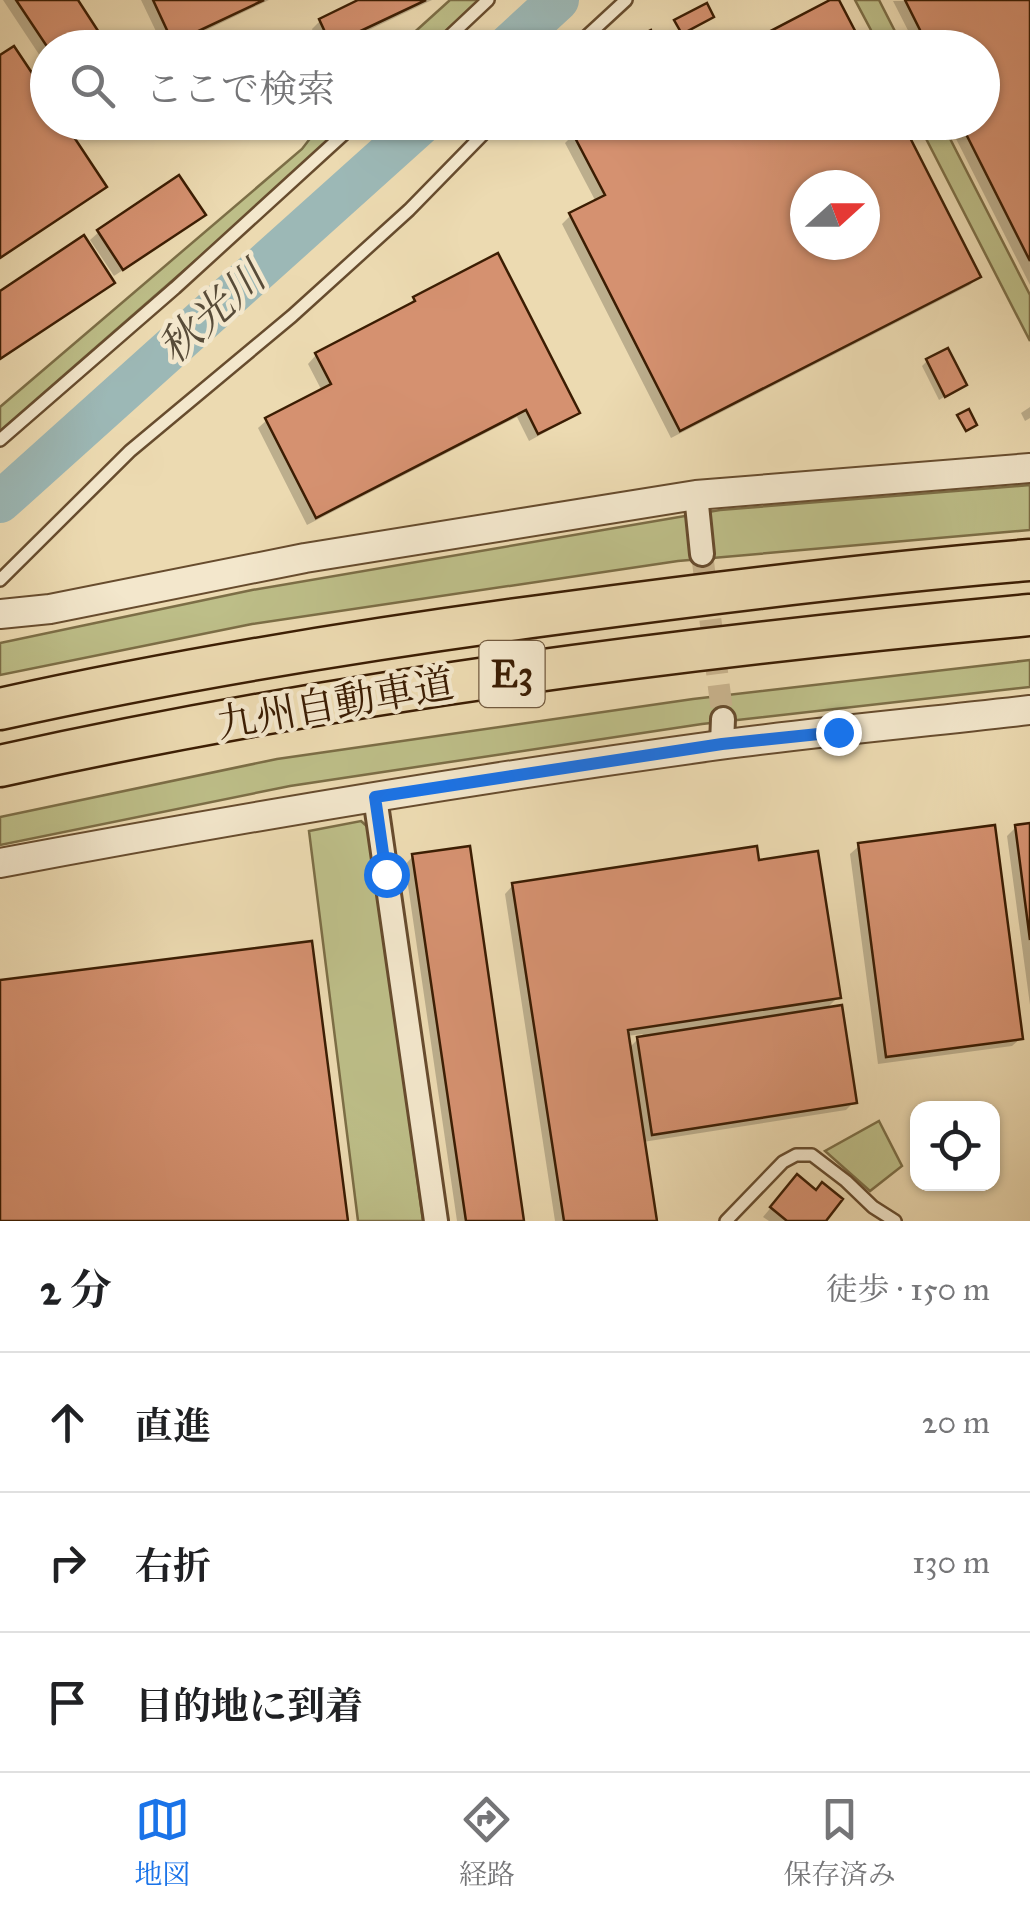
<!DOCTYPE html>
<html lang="ja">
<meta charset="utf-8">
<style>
:root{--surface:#fff;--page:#f6f6f6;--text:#202124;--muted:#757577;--line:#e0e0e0;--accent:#1a73e8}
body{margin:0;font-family:"IM FELL Great Primer","Noto Serif JP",serif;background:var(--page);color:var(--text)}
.controls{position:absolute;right:30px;bottom:30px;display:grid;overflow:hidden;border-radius:20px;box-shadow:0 2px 8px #0004}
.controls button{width:90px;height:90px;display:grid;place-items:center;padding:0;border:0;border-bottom:2px solid var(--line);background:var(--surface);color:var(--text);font:50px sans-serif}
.compass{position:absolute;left:790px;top:170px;width:90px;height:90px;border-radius:50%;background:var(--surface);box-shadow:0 2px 8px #0004;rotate:69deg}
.stop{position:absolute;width:30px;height:30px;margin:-22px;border:8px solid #1a73e8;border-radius:50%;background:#fff}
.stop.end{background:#1a73e8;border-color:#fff;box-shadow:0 2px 10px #0008}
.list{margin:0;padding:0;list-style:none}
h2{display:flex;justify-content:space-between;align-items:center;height:130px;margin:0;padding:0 40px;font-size:42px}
h2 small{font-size:32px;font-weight:400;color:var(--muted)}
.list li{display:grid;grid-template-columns:65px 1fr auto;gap:30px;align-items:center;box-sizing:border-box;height:140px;padding:0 40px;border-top:2px solid var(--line)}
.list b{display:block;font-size:38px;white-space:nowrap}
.list em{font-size:32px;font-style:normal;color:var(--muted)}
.icon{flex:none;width:55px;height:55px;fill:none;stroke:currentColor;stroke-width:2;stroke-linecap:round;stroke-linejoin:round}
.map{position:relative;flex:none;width:1030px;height:1221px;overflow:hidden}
.search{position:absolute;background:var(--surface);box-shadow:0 2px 8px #0004;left:30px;right:30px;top:30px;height:110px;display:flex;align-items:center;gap:25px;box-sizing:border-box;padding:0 35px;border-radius:55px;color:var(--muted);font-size:38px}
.sheet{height:550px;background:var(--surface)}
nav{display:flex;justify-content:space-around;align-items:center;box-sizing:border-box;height:140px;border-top:2px solid var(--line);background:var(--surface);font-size:28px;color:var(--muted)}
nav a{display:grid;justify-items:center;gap:5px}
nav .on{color:var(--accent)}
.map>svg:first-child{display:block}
</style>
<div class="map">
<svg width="1030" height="1221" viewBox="0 0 1030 1221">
<rect width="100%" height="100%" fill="#ecdab1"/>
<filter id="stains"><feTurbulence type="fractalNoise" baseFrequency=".002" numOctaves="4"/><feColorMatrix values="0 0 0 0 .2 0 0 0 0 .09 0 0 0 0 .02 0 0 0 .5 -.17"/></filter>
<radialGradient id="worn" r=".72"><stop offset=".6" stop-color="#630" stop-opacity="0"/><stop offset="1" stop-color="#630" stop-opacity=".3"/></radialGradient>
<path fill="#bdbe88" stroke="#7c6e46" stroke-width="2.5" d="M450 0H483L432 47 397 48Z
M855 0H879L903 47H880Z
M322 123H350L275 191 0 431V407L302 149Z
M918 123H942L1030 295V341Z
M1030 485V530L678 561 252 624 0 675V643L252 590 720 510Z
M1030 660V687L702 724 290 786 0 845V817L277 759 693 699Z
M361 821 370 829 423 1221H358L309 831Z
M879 1121 902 1166 870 1191 825 1151Z"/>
<path fill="#0003" fill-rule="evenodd" d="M3 0H75L99 37 88 48H48V68Z
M141 0H269L169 48H164Z
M364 0H432L331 48H320L312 29 320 21Z
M1030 0V285L949 125 952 122H982V48H917L893 1Z
M899 122 978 277 970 285 671 438 562 224 571 215 596 202 565 143 574 134ZM805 185H865V245H805Z
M203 215 194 223 114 276 90 240 99 232Z
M414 299 577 412 568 420 529 441 517 417 307 525 258 428 267 420 322 391 308 364 316 355 406 307Z
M927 361 964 385 939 400 922 366Z
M1030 407V418L1025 421 1021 413Z
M1030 825V1005L1007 836 1016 827Z
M859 846 1021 1038 1012 1046 878 1064 850 854Z
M413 856 522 1221H457L405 865Z
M757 863 838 997 825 1010 854 1102 846 1110 643 1142 655 1221H555L505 894 513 885ZM643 1034 628 1049 626 1036Z
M789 1186 822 1221H769L763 1217Z"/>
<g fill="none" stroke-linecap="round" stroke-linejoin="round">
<path stroke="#9cb8b6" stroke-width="42" d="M506 48 558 0
M0 502 423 122"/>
</g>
<path fill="#d59170" stroke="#3b1d03" stroke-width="2.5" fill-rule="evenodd" d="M16 0H78L102 37 87 48H48Z
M153 0H264L173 43Z
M358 0H426L331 45 319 19Z
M830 0H839L864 48H738Z
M905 0H1030V261L960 122H982V48H929Z
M707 3 714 17 682 34 674 20Z
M651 30 660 46 623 48 622 45Z
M14 46 48 97V122H64L107 187 0 258V55Z
M591 122H902L981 277 680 431 569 213 605 195 572 132ZM805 185H865V245H805Z
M179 175 206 215 123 270 97 230Z
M84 235 115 283 0 359V291Z
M498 253 580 413 538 434 526 410 316 518 265 418 331 384 315 353 415 301 413 297Z
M948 348 967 385 945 397 926 359Z
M969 409 977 425 966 431 957 415Z
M1030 823V940L1015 825Z
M995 825 1023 1039 886 1057 858 843Z
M470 846 524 1221H466L412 854Z
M757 846 759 860 818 851 841 998 628 1030 657 1221H564L512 883Z
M312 941 348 1221H0V980Z
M842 1005 857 1103 652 1135 637 1037Z
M797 1174 816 1190 822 1182 843 1199 826 1221H787L770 1207Z"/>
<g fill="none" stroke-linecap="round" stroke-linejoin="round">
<path stroke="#c9b48e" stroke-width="22" stroke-dasharray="22 11" stroke-linecap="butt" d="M702 554 723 719"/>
<defs>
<path id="service" d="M437 48 488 0
M574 48 626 0
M0 440 175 288 357 122
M0 580 130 451 292 316 409 210 495 122
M726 1221 783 1162 796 1155H812L846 1181 873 1207 895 1221"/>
<path id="minor" d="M696 495 702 554
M722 744 723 719
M375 797 436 1221"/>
<path id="tertiary" d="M0 614 50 609 305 558 696 495 1030 468
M0 863C239 818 479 778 720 745 823 731 927 722 1030 710"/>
<path id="motorway" d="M0 709C185 668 373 638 562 613 718 592 873 573 1030 560
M0 766C339 691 684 647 1030 615"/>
</defs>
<use href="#service" stroke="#674c2e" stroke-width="16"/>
<use href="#minor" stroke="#674c2e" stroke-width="28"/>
<use href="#tertiary" stroke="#674c2e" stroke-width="32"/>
<use href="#motorway" stroke="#3b1d03" stroke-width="45"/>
<use href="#service" stroke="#f3e7cc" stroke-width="11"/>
<use href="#minor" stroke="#f3e7cc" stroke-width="22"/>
<use href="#tertiary" stroke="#f3e7cc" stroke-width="28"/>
<use href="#motorway" stroke="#ecdab1" stroke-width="40"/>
</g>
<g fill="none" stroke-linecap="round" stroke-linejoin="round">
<path stroke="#1a73e8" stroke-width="12" d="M386 874 375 797 722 744 838 732"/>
</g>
<g text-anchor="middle" stroke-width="9" stroke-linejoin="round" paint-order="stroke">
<rect fill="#f3e7cc" stroke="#725a3f" stroke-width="2.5" x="479.5" y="641" width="65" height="66" rx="8"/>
<g font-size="38" font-weight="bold" fill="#3b1d03">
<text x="512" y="687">E3</text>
</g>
<g font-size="40" fill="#3b1d03" stroke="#f3e7cc">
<text transform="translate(335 703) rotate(-10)" y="14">九州自動車道</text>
</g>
<g font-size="42" font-style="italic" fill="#584c39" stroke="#f3e7cc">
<text transform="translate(211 312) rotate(-42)" y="15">秋光川</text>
</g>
</g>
<rect width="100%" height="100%" filter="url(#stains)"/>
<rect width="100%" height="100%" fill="url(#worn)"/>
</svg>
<div class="controls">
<button><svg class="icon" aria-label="locate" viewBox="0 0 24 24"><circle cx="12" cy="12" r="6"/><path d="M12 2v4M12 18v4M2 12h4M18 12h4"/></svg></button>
</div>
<svg class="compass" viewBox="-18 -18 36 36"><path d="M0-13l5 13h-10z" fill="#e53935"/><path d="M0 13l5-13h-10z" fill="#757577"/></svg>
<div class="stop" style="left:386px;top:874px"></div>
<div class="stop end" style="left:838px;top:732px"></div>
<div class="search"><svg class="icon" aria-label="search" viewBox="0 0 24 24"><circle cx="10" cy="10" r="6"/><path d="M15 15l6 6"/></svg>ここで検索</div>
</div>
<section class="sheet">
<h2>2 分<small>徒歩 · 150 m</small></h2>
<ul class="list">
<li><svg class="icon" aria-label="ahead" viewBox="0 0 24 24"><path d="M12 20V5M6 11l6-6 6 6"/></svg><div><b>直進</b></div><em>20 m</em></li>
<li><svg class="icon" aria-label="right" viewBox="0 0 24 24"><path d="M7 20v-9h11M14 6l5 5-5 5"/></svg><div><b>右折</b></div><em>130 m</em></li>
<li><svg class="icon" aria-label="arrive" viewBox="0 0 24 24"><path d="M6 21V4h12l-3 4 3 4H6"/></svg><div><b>目的地に到着</b></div></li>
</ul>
</section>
<nav>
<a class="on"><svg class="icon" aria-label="map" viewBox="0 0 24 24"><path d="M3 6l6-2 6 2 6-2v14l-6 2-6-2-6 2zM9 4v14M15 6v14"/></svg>地図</a>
<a><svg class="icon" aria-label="directions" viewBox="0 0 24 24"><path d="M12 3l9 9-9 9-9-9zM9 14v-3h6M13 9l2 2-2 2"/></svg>経路</a>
<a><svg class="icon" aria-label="saved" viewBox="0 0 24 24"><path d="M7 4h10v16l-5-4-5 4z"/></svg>保存済み</a>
</nav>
